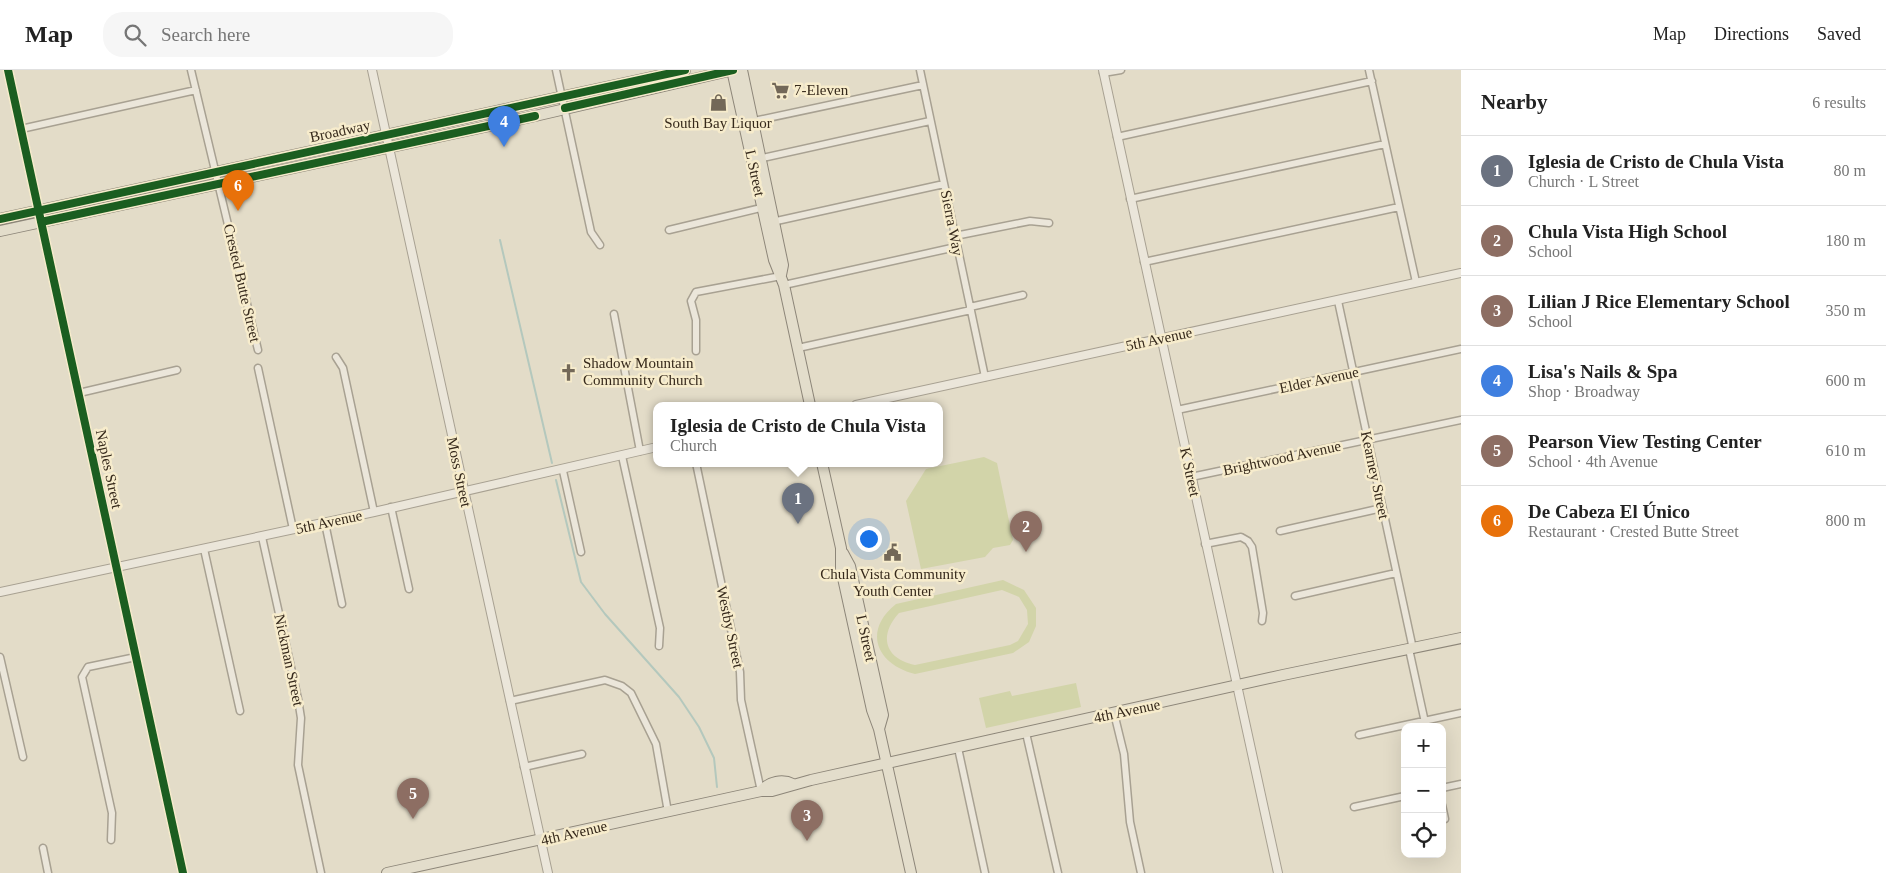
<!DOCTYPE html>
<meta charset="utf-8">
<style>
:root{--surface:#fff;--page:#f6f6f6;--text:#222;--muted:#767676;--line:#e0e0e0;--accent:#b45309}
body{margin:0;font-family:"Times New Roman",serif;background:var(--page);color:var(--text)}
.controls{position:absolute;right:15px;bottom:15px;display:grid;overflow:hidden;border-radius:10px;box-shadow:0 5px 20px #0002}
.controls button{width:45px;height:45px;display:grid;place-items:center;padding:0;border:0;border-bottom:1px solid var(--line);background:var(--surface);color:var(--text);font:25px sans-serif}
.you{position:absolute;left:868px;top:468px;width:18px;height:18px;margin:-12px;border:4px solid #fff;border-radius:50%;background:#1a73e8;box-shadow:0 0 0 8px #1a73e833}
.badge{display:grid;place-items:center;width:32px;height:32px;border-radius:50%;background:var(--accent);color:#fff;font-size:16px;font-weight:700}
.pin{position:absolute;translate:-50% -41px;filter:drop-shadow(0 1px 2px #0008)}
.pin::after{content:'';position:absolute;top:26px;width:18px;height:15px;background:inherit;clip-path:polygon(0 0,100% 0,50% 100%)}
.popup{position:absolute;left:653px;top:332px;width:290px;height:65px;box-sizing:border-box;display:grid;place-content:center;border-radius:10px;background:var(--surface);filter:drop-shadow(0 1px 4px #0005);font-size:16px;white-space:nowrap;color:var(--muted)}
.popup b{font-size:19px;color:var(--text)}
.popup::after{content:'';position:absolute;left:50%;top:100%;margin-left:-10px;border:10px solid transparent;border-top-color:var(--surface)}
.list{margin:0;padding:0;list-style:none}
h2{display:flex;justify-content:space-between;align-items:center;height:65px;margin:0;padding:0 20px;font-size:21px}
h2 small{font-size:16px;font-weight:400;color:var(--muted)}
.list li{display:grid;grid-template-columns:32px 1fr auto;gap:15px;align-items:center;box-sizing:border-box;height:70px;padding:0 20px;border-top:1px solid var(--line)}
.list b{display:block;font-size:19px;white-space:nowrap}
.list p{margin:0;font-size:16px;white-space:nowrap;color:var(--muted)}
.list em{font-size:16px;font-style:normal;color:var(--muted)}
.icon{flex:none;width:28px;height:28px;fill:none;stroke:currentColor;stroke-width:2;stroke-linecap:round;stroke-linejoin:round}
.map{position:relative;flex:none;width:1461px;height:803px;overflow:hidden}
header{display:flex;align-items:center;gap:30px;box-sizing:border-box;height:70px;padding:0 25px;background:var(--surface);border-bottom:1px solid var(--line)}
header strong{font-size:24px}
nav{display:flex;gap:28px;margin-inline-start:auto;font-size:18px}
.search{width:350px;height:45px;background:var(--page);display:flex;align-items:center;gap:12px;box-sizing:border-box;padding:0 18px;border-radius:20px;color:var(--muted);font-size:19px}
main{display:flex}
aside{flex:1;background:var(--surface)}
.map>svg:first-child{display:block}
</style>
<header>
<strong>Map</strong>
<div class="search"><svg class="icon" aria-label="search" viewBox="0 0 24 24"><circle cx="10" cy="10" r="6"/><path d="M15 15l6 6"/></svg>Search here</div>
<nav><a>Map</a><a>Directions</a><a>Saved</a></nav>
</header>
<main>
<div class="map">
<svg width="1461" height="803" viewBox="0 0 1461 803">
<rect width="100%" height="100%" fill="#e3dcc8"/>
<path fill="#d2d4a9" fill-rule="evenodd" d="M984 387 997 393 1013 470 1010 475 993 478 985 487 921 499 906 431 926 399Z
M1003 510 1024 520 1036 538V556L1029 572 1013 583 915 604C877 595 862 561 896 534ZM1002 520 1019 527 1027 540 1028 554 1018 571 1010 575 915 595C885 589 878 566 899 543Z
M1076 613 1081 637 986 658 979 628 1010 621 1012 626Z"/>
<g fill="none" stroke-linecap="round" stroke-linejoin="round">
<path stroke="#b4c8bd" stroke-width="2" d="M500 170 552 393
M556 410 581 512 605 544 679 627 699 657 714 688 717 717"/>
<defs>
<path id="minor" d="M191 0 258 280
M556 0 591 162 600 175
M920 0 985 307
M1369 0 1416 212
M1103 3 1121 0
M754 51 923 15
M21 59 196 20
M1117 67 1372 11
M758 89 930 51
M1130 129 1385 74
M772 152 944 114
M669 160 765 137
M955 166 1030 151 1049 153
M1144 192 1399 137
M784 215 956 177
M1338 231 1413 579
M970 237 1023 225
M614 244 640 381
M798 278 971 240
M696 281V250L691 231 696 222 781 206
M336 287 343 298 374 442
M258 298 293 459
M79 323 177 300
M1177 340 1461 279
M622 386 660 558 659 576
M696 393 740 602 741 630 761 721
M563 401 581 482
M1191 407 1461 350
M391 437 409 519
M325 453 342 534
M1280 461 1382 438
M262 467 298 629 301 648 298 695 321 803
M1205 474 1241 467 1248 471 1252 477 1263 543 1262 551
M204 479 240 641
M1295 526 1396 503
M1409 579 1426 657
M0 587 23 687
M510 631 605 610 622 616 631 623 656 674 668 742
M1114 643 1124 684 1130 752 1141 803
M1026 663 1058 803
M1359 665 1461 643
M958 678 985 803
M524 697 582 684
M1442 718 1461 714
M1442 735 1445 749
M1354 737 1405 726
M111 770 112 743 82 607 88 597 136 587
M43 778 48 803"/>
<path id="tertiary" d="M8 0 183 803
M372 0 548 803
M1103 0 1278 803
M856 335 1461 203
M0 522 374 442 657 377"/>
<path id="primary" d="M732 0 774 190 784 215 810 335
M742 0 783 195 781 205
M0 149 685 0
M0 161 535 46 733 0
M822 393 841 478V499L872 640 879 659 911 803
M843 483 850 496 883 645 879 659
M761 721C769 711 783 709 793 714
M387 803 761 721H772L811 710 1283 605 1461 568"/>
</defs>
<use href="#minor" stroke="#a8a192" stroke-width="9"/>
<use href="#tertiary" stroke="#a8a192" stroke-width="10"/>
<use href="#primary" stroke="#8d8679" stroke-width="12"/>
<use href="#minor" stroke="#ebe6da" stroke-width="6"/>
<use href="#tertiary" stroke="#ebe6da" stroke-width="8"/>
<use href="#primary" stroke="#e3ddcb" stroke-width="10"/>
<defs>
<path id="cycleway" d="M8 0 183 803
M565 38 733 0
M0 149 685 0
M41 152 535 46"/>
</defs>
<use href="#cycleway" stroke="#f7eccc" stroke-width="11"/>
<use href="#cycleway" stroke="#1b5e20" stroke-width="8"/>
</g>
<defs>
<symbol id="supermarket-bare" viewBox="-9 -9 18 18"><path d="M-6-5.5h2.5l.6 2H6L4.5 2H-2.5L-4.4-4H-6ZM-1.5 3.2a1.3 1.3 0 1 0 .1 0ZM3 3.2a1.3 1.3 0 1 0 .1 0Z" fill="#736858" stroke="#f7eccc" stroke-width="2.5" paint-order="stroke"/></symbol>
<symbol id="shop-bare" viewBox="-9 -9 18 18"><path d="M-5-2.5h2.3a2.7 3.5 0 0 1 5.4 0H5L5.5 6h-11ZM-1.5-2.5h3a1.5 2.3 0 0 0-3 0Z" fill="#736858" stroke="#f7eccc" stroke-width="2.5" paint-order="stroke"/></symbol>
<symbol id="church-bare" viewBox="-9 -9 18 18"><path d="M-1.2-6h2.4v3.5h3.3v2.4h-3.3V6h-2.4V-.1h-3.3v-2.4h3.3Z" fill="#736858" stroke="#f7eccc" stroke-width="2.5" paint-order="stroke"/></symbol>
<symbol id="civic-bare" viewBox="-9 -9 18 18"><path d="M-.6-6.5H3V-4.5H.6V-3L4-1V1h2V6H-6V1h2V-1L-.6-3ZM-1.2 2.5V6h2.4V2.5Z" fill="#736858" stroke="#f7eccc" stroke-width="2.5" paint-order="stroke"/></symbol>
</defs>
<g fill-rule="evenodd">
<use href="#supermarket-bare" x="768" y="8" width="25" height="25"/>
<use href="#shop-bare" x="706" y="20" width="25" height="25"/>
<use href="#church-bare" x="556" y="290" width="25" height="25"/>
<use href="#civic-bare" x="880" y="470" width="25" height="25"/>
</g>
<g text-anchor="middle" stroke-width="5" stroke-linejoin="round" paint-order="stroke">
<g font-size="15" fill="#36291b" stroke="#f7eccc" text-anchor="start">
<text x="794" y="25">7-Eleven</text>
<text x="718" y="58" text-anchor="middle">South Bay Liquor</text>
<text x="583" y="298">Shadow Mountain<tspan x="583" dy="17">Community Church</tspan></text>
<text x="893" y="509" text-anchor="middle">Chula Vista Community<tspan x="893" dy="17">Youth Center</tspan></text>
</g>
<g font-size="15" fill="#36291b" stroke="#f7eccc">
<text transform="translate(340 61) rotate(-12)" y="5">Broadway</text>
<text transform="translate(755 103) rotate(78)" y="5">L Street</text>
<text transform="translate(952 153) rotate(79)" y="5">Sierra Way</text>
<text transform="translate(242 213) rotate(77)" y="5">Crested Butte Street</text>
<text transform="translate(1159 269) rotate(-12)" y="5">5th Avenue</text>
<text transform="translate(1319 310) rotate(-12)" y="5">Elder Avenue</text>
<text transform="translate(1282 388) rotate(-12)" y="5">Brightwood Avenue</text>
<text transform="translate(109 399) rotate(78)" y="5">Naples Street</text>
<text transform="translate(459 402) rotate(78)" y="5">Moss Street</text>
<text transform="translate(1190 402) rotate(78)" y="5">K Street</text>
<text transform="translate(1375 405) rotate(78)" y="5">Kearney Street</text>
<text transform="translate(329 452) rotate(-12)" y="5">5th Avenue</text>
<text transform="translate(730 557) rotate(78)" y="5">Westby Street</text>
<text transform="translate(866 568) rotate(78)" y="5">L Street</text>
<text transform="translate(289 590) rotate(78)" y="5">Nickman Street</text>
<text transform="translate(1127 641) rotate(-12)" y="5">4th Avenue</text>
<text transform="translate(574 763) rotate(-13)" y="5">4th Avenue</text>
</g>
</g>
</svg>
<div class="controls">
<button>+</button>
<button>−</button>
<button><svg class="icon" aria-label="locate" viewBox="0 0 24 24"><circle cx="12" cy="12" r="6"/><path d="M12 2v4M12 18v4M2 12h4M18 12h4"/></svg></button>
</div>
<div class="you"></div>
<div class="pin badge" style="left:798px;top:454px;background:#6b7280">1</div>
<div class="popup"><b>Iglesia de Cristo de Chula Vista</b>Church</div>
<div class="pin badge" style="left:1026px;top:482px;background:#8d6e63">2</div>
<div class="pin badge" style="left:807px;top:771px;background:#8d6e63">3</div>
<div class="pin badge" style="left:504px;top:77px;background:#3f7fe0">4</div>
<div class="pin badge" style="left:413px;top:749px;background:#8d6e63">5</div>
<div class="pin badge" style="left:238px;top:141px;background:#e8710a">6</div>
</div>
<aside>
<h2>Nearby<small>6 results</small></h2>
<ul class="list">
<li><span class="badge" style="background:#6b7280">1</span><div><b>Iglesia de Cristo de Chula Vista</b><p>Church · L Street</p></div><em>80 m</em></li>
<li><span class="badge" style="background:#8d6e63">2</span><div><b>Chula Vista High School</b><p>School</p></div><em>180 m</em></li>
<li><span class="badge" style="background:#8d6e63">3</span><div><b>Lilian J Rice Elementary School</b><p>School</p></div><em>350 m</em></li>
<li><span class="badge" style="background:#3f7fe0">4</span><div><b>Lisa's Nails &amp; Spa</b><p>Shop · Broadway</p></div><em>600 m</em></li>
<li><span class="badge" style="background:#8d6e63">5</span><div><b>Pearson View Testing Center</b><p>School · 4th Avenue</p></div><em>610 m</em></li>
<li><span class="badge" style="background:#e8710a">6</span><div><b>De Cabeza El Único</b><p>Restaurant · Crested Butte Street</p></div><em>800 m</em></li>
</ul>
</aside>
</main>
